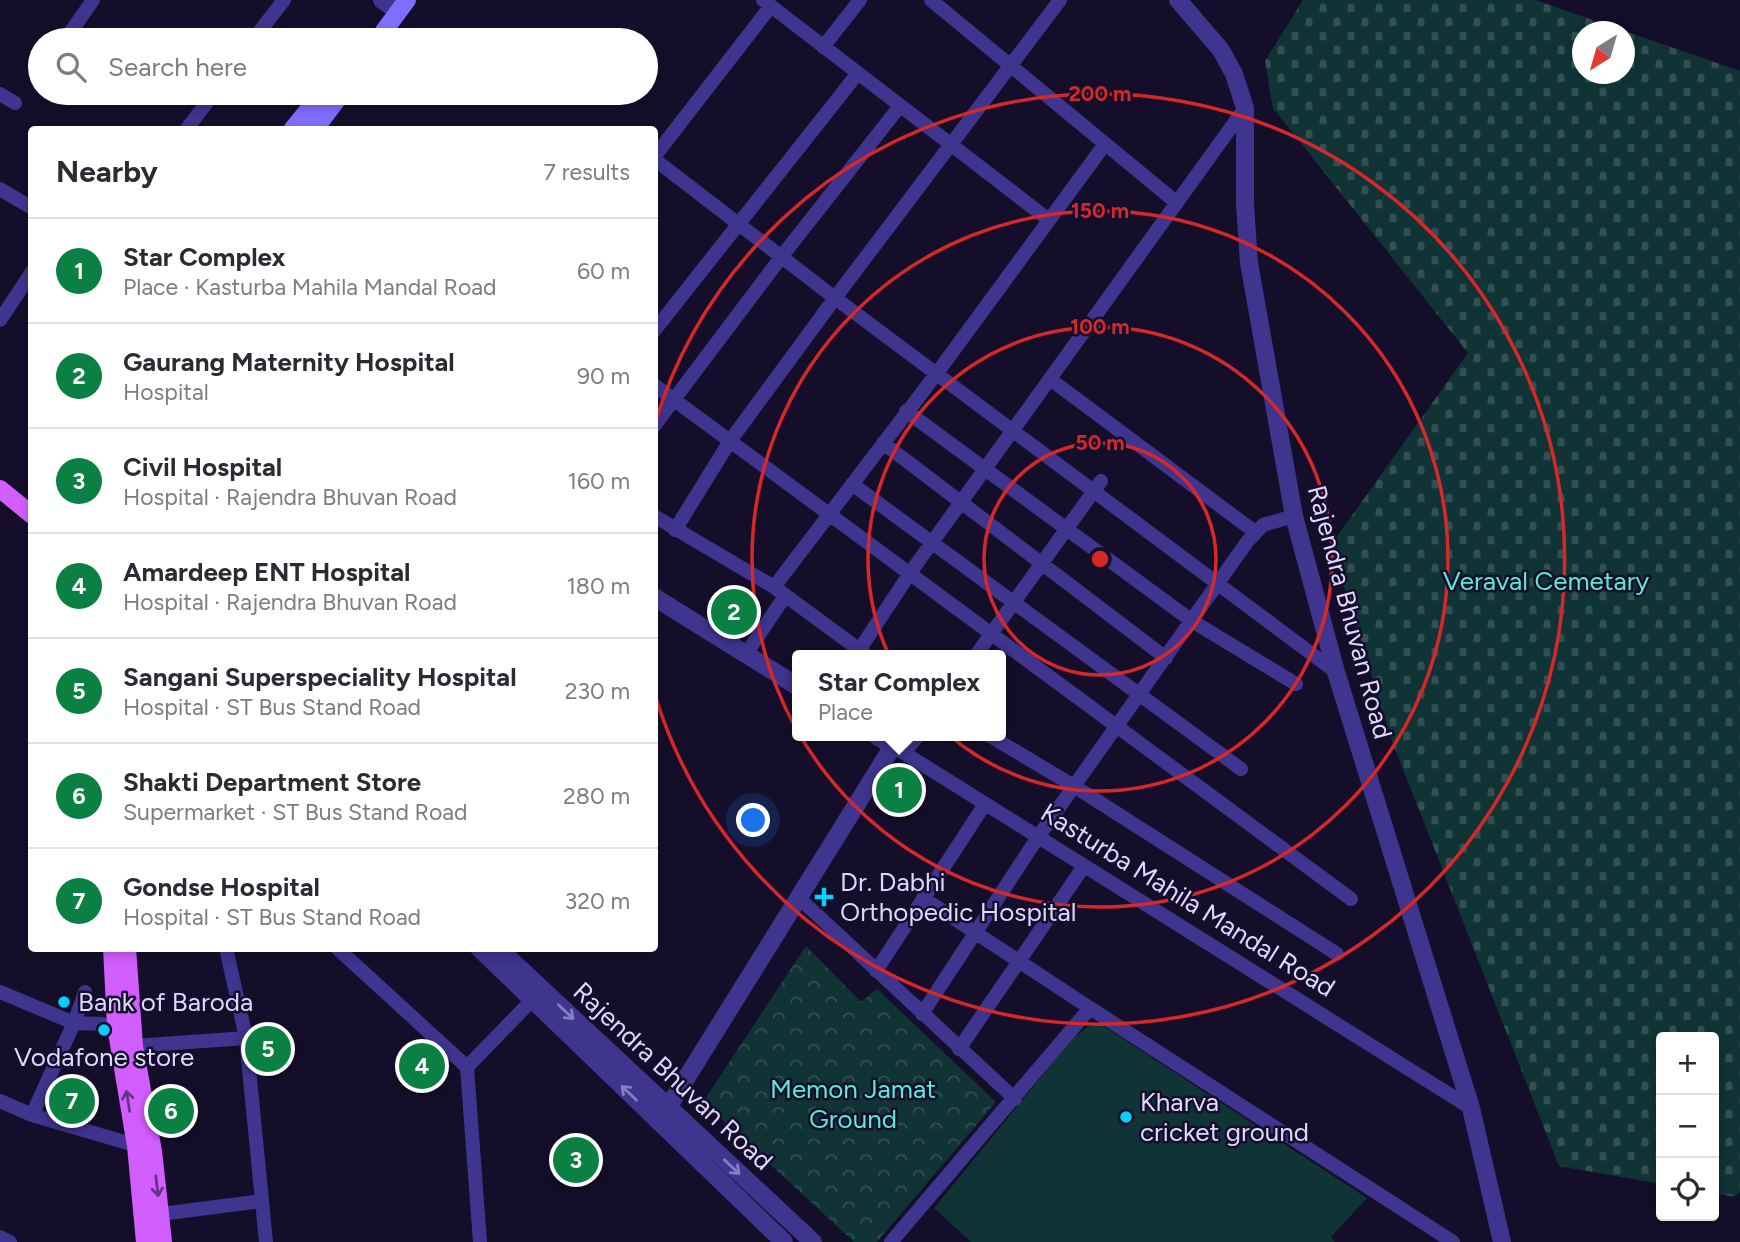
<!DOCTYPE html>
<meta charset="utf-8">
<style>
:root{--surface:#fff;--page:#f2f2f3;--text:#2b2b33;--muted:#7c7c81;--line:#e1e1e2;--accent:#0b8043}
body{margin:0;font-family:Figtree,sans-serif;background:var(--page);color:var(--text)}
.controls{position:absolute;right:21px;bottom:21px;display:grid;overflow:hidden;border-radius:7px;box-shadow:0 4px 10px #0003}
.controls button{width:63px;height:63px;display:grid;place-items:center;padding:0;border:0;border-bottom:2px solid var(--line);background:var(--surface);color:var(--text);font:35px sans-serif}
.compass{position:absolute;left:1572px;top:21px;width:63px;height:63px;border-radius:50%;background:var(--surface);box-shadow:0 4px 10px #0003;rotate:217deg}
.you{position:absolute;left:754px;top:821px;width:24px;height:24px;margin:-18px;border:5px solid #fff;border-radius:50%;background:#1a73e8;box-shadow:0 0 0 10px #1a73e833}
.badge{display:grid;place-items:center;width:46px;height:46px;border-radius:50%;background:var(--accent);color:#fff;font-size:23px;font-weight:700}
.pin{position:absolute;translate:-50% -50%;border:4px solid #fff;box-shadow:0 2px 7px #0006}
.popup{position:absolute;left:792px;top:650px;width:214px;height:91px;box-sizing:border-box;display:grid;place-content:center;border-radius:7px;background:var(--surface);filter:drop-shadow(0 2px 5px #0005);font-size:23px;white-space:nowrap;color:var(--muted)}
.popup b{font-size:26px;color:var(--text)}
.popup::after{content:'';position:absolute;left:50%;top:100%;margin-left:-14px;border:14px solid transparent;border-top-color:var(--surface)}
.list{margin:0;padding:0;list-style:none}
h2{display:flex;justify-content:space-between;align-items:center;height:91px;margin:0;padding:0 28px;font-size:30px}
h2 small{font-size:23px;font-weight:400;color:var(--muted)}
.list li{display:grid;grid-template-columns:46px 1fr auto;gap:21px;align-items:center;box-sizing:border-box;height:105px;padding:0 28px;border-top:2px solid var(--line)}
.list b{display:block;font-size:26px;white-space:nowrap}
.list p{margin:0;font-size:23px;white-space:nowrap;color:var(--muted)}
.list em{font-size:23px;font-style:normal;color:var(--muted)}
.icon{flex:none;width:38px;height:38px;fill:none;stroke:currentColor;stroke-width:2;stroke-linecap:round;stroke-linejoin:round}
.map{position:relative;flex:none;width:1740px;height:1242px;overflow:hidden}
.search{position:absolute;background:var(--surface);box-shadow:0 4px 10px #0003;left:28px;top:28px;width:630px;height:77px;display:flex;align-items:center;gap:18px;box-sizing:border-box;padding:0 24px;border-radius:38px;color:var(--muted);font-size:26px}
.panel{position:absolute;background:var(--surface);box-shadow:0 4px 10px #0003;left:28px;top:126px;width:630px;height:826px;border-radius:7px}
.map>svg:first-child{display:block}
</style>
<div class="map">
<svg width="1740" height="1242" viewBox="0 0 1740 1242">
<defs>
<pattern id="cemetery-stones" width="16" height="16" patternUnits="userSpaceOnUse" patternTransform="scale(1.75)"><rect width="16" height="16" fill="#103335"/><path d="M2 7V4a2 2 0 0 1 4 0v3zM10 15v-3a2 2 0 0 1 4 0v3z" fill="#325053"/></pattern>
<pattern id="park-crowns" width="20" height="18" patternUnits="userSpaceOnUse" patternTransform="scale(1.75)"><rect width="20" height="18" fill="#103335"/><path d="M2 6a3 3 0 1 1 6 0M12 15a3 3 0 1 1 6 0" fill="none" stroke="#325053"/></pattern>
</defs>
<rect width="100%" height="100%" fill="#150e2b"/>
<path fill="url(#cemetery-stones)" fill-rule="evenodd" d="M1303 0H1535L1740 71V1192L1734 1197 1714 1193V1037H1661V1184L1559 1166 1392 741 1331 545 1468 353 1273 108 1265 61ZM1582 32H1624V74H1582Z"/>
<path fill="url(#park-crowns)" d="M806 946 861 1002 877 989 996 1102 877 1242H854L703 1102Z"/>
<path fill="#103335" d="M1092 1024 1102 1025 1367 1198 1331 1237 1335 1242H971L934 1208 1074 1037Z"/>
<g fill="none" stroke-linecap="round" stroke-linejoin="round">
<path stroke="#3f348e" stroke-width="14" d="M763 0 1049 220
M931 0 1177 203
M65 40 93 0
M253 40 284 0
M823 47 860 0
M0 94 15 103
M186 130 214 93
M654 157 771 6
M654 159 835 298 1336 672
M0 189 32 208
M0 320 32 272
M654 331 858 73
M1050 379 1255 532
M654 385 1351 899
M906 411 1192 621 1296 684
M654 426 782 256 900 106
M883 443 1166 658
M852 484 1241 769
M654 516 774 587 865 654
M675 530 730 441 835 298 1060 0
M774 587 937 373 1105 144
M746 654 785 596
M856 655 910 573 1245 108
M976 655 1101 481
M990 736 1074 786 1337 954
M893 746 1471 1108
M904 752 918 736
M798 897 1015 1099
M923 898 1090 1008
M337 948 467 1067
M876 971 985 804
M0 992 74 1023 126 1025
M922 1014 1038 837 1247 542 1263 525 1294 516
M246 1038 266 1242
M134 1046 246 1038 226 948
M959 1049 1084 866
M0 1101 32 1115 145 1148
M32 1115 74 1023 85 992
M161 1214 262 1201
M0 1237 10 1242
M480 1242 467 1067 539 993
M891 1242 1090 1008 1453 1242"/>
<path stroke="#3f348e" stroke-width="18" d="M382 0 398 11
M1178 0 1221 50 1234 74 1245 108V204L1249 263 1294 516 1336 672 1471 1108 1502 1242
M654 597 797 686
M479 948 784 1242
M498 948 813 1242
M659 1122 893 746 877 736"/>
<path stroke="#7f6eff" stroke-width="18" d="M380 40 384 31 407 0
M292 130 322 93
M314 130 342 93"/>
<path stroke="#d25eff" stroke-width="18" d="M0 489 32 515
M112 948 116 1026 136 1146 145 1242
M127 948 134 1046 153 1151 163 1242"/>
</g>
<defs><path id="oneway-shaft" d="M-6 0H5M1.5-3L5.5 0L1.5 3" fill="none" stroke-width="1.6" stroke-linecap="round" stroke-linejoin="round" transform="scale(1.75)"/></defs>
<g stroke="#877dc1">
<use href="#oneway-shaft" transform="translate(566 1012) rotate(43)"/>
<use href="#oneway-shaft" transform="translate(629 1093) rotate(-136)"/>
<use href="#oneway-shaft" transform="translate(732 1167) rotate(43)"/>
</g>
<g stroke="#6a328a">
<use href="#oneway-shaft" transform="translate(128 1101) rotate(-99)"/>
<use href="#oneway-shaft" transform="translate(157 1186) rotate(83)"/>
</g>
<g fill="none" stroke="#d62828" stroke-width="3.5">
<circle cx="1100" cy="559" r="116"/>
<circle cx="1100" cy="559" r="232"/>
<circle cx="1100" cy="559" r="348"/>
<path d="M655 423A465 465 0 1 1 655 695"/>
</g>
<g fill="#03cfff" stroke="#150e2b" stroke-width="2.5">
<path d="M820.5 886.5h7v7h7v7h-7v7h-7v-7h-7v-7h7z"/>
<circle cx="64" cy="1002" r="7"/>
<circle cx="104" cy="1030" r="7"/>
<circle cx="1126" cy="1117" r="7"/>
</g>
<g text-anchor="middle" stroke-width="5" stroke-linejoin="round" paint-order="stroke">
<g font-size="26" fill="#55edd5" stroke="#150e2b">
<text x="1546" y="590">Veraval Cemetary</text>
<text x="853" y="1098">Memon Jamat<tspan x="853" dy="30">Ground</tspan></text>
</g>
<g font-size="26" fill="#dfd7ff" stroke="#150e2b">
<text transform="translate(1350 612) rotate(75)" y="9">Rajendra Bhuvan Road</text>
<text transform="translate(1188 900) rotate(32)" y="9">Kasturba Mahila Mandal Road</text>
<text transform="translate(673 1076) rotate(43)" y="9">Rajendra Bhuvan Road</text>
</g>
<g font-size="26" fill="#dfd7ff" stroke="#150e2b" text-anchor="start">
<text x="840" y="891">Dr. Dabhi<tspan x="840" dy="30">Orthopedic Hospital</tspan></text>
<text x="78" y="1011">Bank of Baroda</text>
<text x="104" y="1066" text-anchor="middle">Vodafone store</text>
<text x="1140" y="1111">Kharva<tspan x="1140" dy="30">cricket ground</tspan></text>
</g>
</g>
<circle cx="1100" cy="559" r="10" fill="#d62828" stroke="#150e2b" stroke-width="3.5"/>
<g font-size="21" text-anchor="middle" font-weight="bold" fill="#d62828" stroke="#150e2b" stroke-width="5" stroke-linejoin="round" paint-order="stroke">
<text x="1100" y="101">200 m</text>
<text x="1100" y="218">150 m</text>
<text x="1100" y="334">100 m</text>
<text x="1100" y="450">50 m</text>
</g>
</svg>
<div class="controls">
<button>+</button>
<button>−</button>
<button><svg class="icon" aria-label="locate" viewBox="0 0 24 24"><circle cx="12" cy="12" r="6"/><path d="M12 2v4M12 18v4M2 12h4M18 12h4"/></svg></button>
</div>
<svg class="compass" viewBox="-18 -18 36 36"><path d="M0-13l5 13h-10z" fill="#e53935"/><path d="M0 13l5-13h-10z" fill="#7c7c81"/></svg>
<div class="you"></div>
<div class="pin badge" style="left:899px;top:790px">1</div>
<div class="popup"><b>Star Complex</b>Place</div>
<div class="pin badge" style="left:734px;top:612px">2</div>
<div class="pin badge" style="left:576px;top:1160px">3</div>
<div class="pin badge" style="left:422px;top:1066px">4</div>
<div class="pin badge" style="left:268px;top:1049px">5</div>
<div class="pin badge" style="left:171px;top:1111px">6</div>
<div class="pin badge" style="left:72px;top:1101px">7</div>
<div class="search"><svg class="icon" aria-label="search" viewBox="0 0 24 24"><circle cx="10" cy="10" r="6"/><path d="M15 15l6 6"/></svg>Search here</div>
<section class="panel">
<h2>Nearby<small>7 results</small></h2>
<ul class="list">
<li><span class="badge">1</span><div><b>Star Complex</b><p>Place · Kasturba Mahila Mandal Road</p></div><em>60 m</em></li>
<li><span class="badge">2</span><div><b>Gaurang Maternity Hospital</b><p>Hospital</p></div><em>90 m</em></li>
<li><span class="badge">3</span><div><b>Civil Hospital</b><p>Hospital · Rajendra Bhuvan Road</p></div><em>160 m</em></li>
<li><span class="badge">4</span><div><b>Amardeep ENT Hospital</b><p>Hospital · Rajendra Bhuvan Road</p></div><em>180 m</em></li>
<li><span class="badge">5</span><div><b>Sangani Superspeciality Hospital</b><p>Hospital · ST Bus Stand Road</p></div><em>230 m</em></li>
<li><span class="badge">6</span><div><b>Shakti Department Store</b><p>Supermarket · ST Bus Stand Road</p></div><em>280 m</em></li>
<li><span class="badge">7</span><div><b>Gondse Hospital</b><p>Hospital · ST Bus Stand Road</p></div><em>320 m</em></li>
</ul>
</section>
</div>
